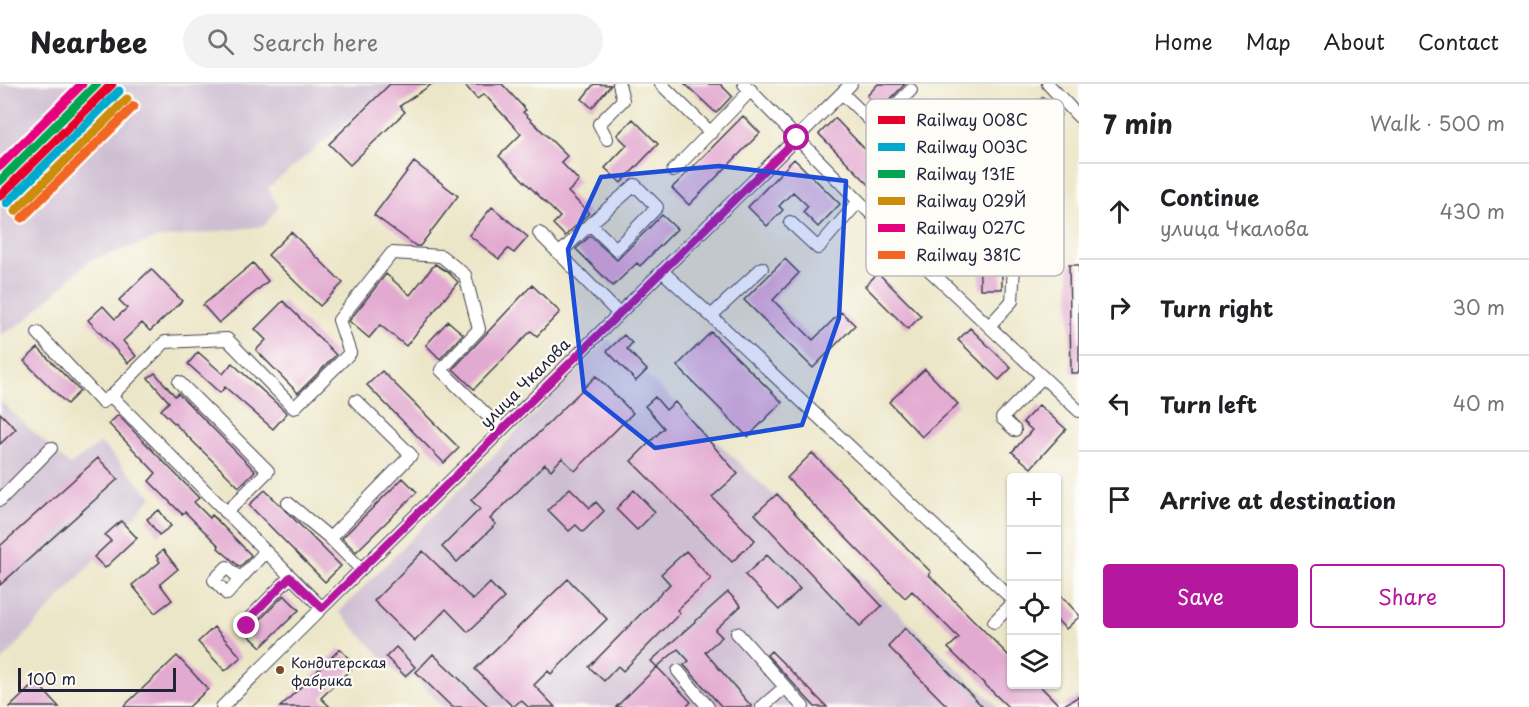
<!DOCTYPE html>
<meta charset="utf-8">
<style>
:root{--surface:#fff;--page:#f2f2f2;--text:#202124;--muted:#757577;--line:#e0e0e0;--accent:#b5179e}
body{margin:0;font-family:"Playpen Sans",sans-serif;background:var(--page);color:var(--text)}
.controls{position:absolute;right:18px;bottom:18px;display:grid;overflow:hidden;border-radius:6px;box-shadow:0 2px 4px #0004}
.controls button{width:54px;height:54px;display:grid;place-items:center;padding:0;border:0;border-bottom:2px solid var(--line);background:var(--surface);color:var(--text);font:30px sans-serif}
.scale{position:absolute;left:18px;bottom:15px;width:158px;box-sizing:border-box;padding-left:6px;border:3px solid #22223b;border-top:0;font-size:16px;line-height:21px;white-space:nowrap;color:#22223b;-webkit-text-stroke:4px #fdfcf7;paint-order:stroke}
.stop{position:absolute;width:18px;height:18px;margin:-14px;border:4px solid #b5179e;border-radius:50%;background:#fff}
.stop.end{background:#b5179e;border-color:#fff;box-shadow:0 2px 6px #0008}
.list{margin:0;padding:0;list-style:none}
h2{display:flex;justify-content:space-between;align-items:center;height:78px;margin:0;padding:0 24px;font-size:26px}
h2 small{font-size:20px;font-weight:400;color:var(--muted)}
.list li{display:grid;grid-template-columns:39px 1fr auto;gap:18px;align-items:center;box-sizing:border-box;height:96px;padding:0 24px;border-top:2px solid var(--line)}
.list b{display:block;font-size:22px;white-space:nowrap}
.list p{margin:0;font-size:20px;white-space:nowrap;color:var(--muted)}
.list em{font-size:20px;font-style:normal;color:var(--muted)}
.actions{display:flex;gap:12px;padding:18px 24px}
.actions a{flex:1;padding:14px 0;border:2px solid var(--accent);border-radius:6px;text-align:center;font-size:21px;color:var(--accent)}
.actions .main{background:var(--accent);color:#fff}
.icon{flex:none;width:33px;height:33px;fill:none;stroke:currentColor;stroke-width:2;stroke-linecap:round;stroke-linejoin:round}
.map{position:relative;flex:none;width:1079px;height:623px;overflow:hidden}
header{display:flex;align-items:center;gap:36px;box-sizing:border-box;height:84px;padding:0 30px;background:var(--surface);border-bottom:2px solid var(--line)}
header strong{font-size:28px}
nav{display:flex;gap:33px;margin-inline-start:auto;font-size:21px}
.search{width:420px;height:54px;background:var(--page);display:flex;align-items:center;gap:15px;box-sizing:border-box;padding:0 21px;border-radius:33px;color:var(--muted);font-size:22px}
main{display:flex}
aside{flex:1;background:var(--surface)}
.map>svg:first-child{display:block}
</style>
<header>
<strong>Nearbee</strong>
<div class="search"><svg class="icon" aria-label="search" viewBox="0 0 24 24"><circle cx="10" cy="10" r="6"/><path d="M15 15l6 6"/></svg>Search here</div>
<nav><a>Home</a><a>Map</a><a>About</a><a>Contact</a></nav>
</header>
<main>
<div class="map">
<svg width="1079" height="623" viewBox="0 0 1079 623">
<rect width="100%" height="100%" fill="#fdfcf7"/>
<filter id="ink" filterUnits="userSpaceOnUse"><feTurbulence type="fractalNoise" baseFrequency=".0167" numOctaves="2"/><feDisplacementMap in="SourceGraphic" scale="12" xChannelSelector="R" yChannelSelector="G"/><feConvolveMatrix kernelMatrix="1 2 1 2 8 2 1 2 1" color-interpolation-filters="sRGB"/></filter>
<filter id="wash" filterUnits="userSpaceOnUse"><feTurbulence type="fractalNoise" baseFrequency=".008" numOctaves="4" result="noise"/><feDisplacementMap in="SourceGraphic" scale="24" xChannelSelector="R" yChannelSelector="G"/><feGaussianBlur stdDeviation="1.35" result="paint"/><feColorMatrix in="noise" values="0 0 0 0 0 0 0 0 0 0 0 0 0 0 0 0 0 1.4 0 .05"/><feComposite in="paint" operator="in"/></filter>
<g filter="url(#wash)">
<rect width="100%" height="100%" fill="#ece6c8"/>
<path fill="#cebed2" d="M0 0H392L268 104 278 123 264 142 155 155 89 177 25 237 0 251Z
M608 255 998 623H443L413 592 406 598 339 528Z
M0 317 70 381 101 359 152 413 0 579Z"/>
<g id="blocks">
<path fill="#e3aad1" d="M390 0H432L400 22 405 28 350 81 329 60Z
M464 0H502L526 26 523 28 567 72 561 78 579 97 568 108 589 129 565 152 553 140 560 133 499 72 521 50 484 10 477 15Z
M594 0 611 1 592 24 582 15Z
M685 0H720L732 12 716 29Z
M878 0H905L881 25 867 12Z
M1043 13 1061 31 1027 65 1009 48Z
M743 32 760 49 689 121 672 104Z
M835 34 909 111 894 126 819 50Z
M633 35 658 60 621 99 605 84 627 61 617 51Z
M794 75 840 120 818 143 803 128 808 122 793 108 779 122 783 126 767 142 748 123Z
M414 78 458 112 420 162H416L374 131Z
M1001 96 1002 205H980L979 97Z
M492 123 528 153 514 169 508 165 499 175 469 151Z
M662 131 677 145 640 182 637 179 613 202 576 165 590 152 617 176Z
M291 148 343 199 320 222 268 171Z
M785 175 799 189 773 216 813 256 841 228 855 241 813 284 744 216Z
M253 179 268 197 219 239 203 221Z
M435 180 448 188 458 198 406 262 380 241 369 254 349 237 386 190 410 211Z
M1069 181H1079V289H1071Z
M151 185 182 217 150 247 142 239 123 257 136 272 128 279 88 236 103 222 115 235 127 224 119 216Z
M878 189 921 232 908 245 865 202Z
M532 201 560 228 537 252 531 247 474 305 453 285Z
M283 217 336 271 298 309 256 266 266 256 255 245Z
M448 237 463 250 440 275 426 261Z
M970 244 1011 284 999 296 958 256Z
M711 248 782 318 748 353 677 282Z
M624 251 632 259 627 265 647 286 636 297 607 267Z
M38 264 80 307 67 320 24 277Z
M198 268 223 290 232 279 287 329 273 345 225 303 220 309 188 280Z
M925 285 958 320 922 353 889 318Z
M382 287 459 364 444 379 367 301Z
M155 289 175 312 178 309 255 387 239 403 161 326 169 318 148 294Z
M596 292 633 329 575 387 562 374 551 386 545 380 490 435 496 440 457 478 442 463 480 425 471 416Z
M655 313 666 326 675 318 738 390 712 413 755 456 732 478 631 377 664 344 645 322Z
M1039 321 1066 345 1031 384 1012 368 1032 346 1023 338Z
M0 329 16 345 0 360Z
M118 331 199 414 194 418 210 434 212 431 251 471 240 483 218 464 219 462 185 428 182 430 149 397 156 389 109 340Z
M812 369 931 488 929 491 1011 574V600H1038L1061 623 1079 612V623H1008L948 564 959 554 912 507 905 514 787 394Z
M98 374 118 395 0 501V462Z
M403 394 417 408 356 468 342 454Z
M570 404 590 424 596 418 604 427 583 448 576 441 569 447 548 426Z
M265 406 341 482 325 498 249 421Z
M634 406 655 428 637 446 616 425Z
M777 410 882 522 860 542 755 430Z
M159 426 171 442 159 451 147 435Z
M121 437 137 454 105 484 94 473 111 457 105 451Z
M163 466 178 485 160 500 172 516 155 529 132 501 160 478 156 472Z
M423 467 473 516 490 499 504 514 468 548 446 525 415 557 374 517Z
M686 467 711 495 677 526 680 529 623 587 618 582 604 597 589 583 670 500 661 490Z
M767 471 800 505 779 526 745 491Z
M568 495 607 535 551 590 548 587 534 601 555 623H528L521 616 513 623 475 585Z
M1056 506 1079 531V533L1066 545 1056 535Z
M728 508 741 522 715 546 722 553 705 568 752 623H722L684 581 689 577 678 565 657 583 651 577Z
M284 511 299 526 261 563 245 548 250 546Z
M214 543 241 573 225 587 198 558Z
M905 544 983 623H948L888 562Z
M396 563 415 583 405 592 386 573Z
M340 565 355 581 321 614 330 623H280Z
M771 567 827 623H815L767 571Z
M433 570 489 623H452L416 588Z
M177 572 208 605 189 623H123Z
M657 583 691 618 686 623H616Z
M36 598 59 623H10Z"/>
</g>
</g>
<g filter="url(#ink)">
<use href="#blocks" fill-opacity="0" stroke="#403f50" stroke-width="1.5"/>
<g fill="none" stroke-linecap="round" stroke-linejoin="round">
<defs>
<path id="minor" d="M661 0 711 49
M744 0 891 150 1079 327
M1048 0 1079 33
M842 9 925 90
M875 42 911 6
M607 55 599 40 623 16 619 0
M673 87 751 6
M790 138 818 164 859 117
M539 149 619 230
M891 150 936 101
M559 170 590 140 616 165 657 123 635 101 590 140
M662 187 711 232 762 184
M711 232 1012 515
M989 242 1012 217 1018 113
M38 249 102 318 111 312 322 524
M179 298 268 387 226 429
M111 312 165 258 227 255 294 324 350 269 339 236 392 169 441 172 465 191 479 245 441 286 501 345
M1015 346 1002 334 1043 293
M0 416 51 364
M288 419 330 454 361 485
M330 454 411 371 356 317
M240 495 227 510 214 496 227 483 240 495 265 468
M994 538 1012 520
M244 540 290 493
M737 549 803 623
M678 587 708 623
M222 623 851 0
M762 623 785 603"/>
</defs>
<use href="#minor" stroke="#403f50" stroke-width="14"/>
<use href="#minor" stroke="#fff" stroke-width="12"/>
<defs>
<path id="rail-1" d="M0 112 112 0"/>
<path id="rail-2" d="M7 119 119 7"/>
<path id="rail-3" d="M0 97 97 0"/>
<path id="rail-4" d="M15 127 127 15"/>
<path id="rail-5" d="M0 82 82 0"/>
<path id="rail-6" d="M22 134 134 22"/>
</defs>
<use href="#rail-1" stroke="#fdfcf7" stroke-width="14"/>
<use href="#rail-2" stroke="#fdfcf7" stroke-width="14"/>
<use href="#rail-3" stroke="#fdfcf7" stroke-width="14"/>
<use href="#rail-4" stroke="#fdfcf7" stroke-width="14"/>
<use href="#rail-5" stroke="#fdfcf7" stroke-width="14"/>
<use href="#rail-6" stroke="#fdfcf7" stroke-width="14"/>
<use href="#rail-1" stroke="#e4002b" stroke-width="9"/>
<use href="#rail-2" stroke="#00a9ce" stroke-width="9"/>
<use href="#rail-3" stroke="#00a651" stroke-width="9"/>
<use href="#rail-4" stroke="#cc8c0c" stroke-width="9"/>
<use href="#rail-5" stroke="#e5007d" stroke-width="9"/>
<use href="#rail-6" stroke="#f26522" stroke-width="9"/>
</g>
</g>
<g fill="none" stroke-linecap="round" stroke-linejoin="round" filter="url(#ink)">
<path stroke="#b5179e" stroke-width="8" d="M247 542 244 540 290 493 322 524 797 54"/>
</g>
<path fill="#1d4ed8" fill-opacity="0.2" stroke="#1d4ed8" stroke-width="4.5" stroke-linejoin="round" d="M719 82 846 97 839 234 802 341 655 364 584 307 568 165 601 93Z"/>
<circle fill="#7a4b2a" stroke="#fdfcf7" stroke-width="2" cx="280" cy="586" r="5"/>
<g text-anchor="middle" stroke-width="4.5" stroke-linejoin="round" paint-order="stroke">
<g font-size="14" fill="#22223b" stroke="#fdfcf7" text-anchor="start">
<text x="291" y="584">Кондитерская<tspan x="291" dy="18">фабрика</tspan></text>
</g>
<g font-size="16" fill="#22223b" stroke="#fdfcf7">
<text transform="translate(525 299) rotate(-45)" y="6">улица Чкалова</text>
</g>
</g>
<rect x="866" y="15" width="198" height="177" rx="9" fill="#fdfcf7" stroke="#bbbbbf" stroke-width="1.5"/>
<rect x="878" y="32" width="27" height="8" fill="#e4002b"/>
<rect x="878" y="59" width="27" height="8" fill="#00a9ce"/>
<rect x="878" y="86" width="27" height="8" fill="#00a651"/>
<rect x="878" y="113" width="27" height="8" fill="#cc8c0c"/>
<rect x="878" y="140" width="27" height="8" fill="#e5007d"/>
<rect x="878" y="167" width="27" height="8" fill="#f26522"/>
<g font-size="16" fill="#22223b">
<text x="916" y="42">Railway 008С</text>
<text x="916" y="69">Railway 003С</text>
<text x="916" y="96">Railway 131Е</text>
<text x="916" y="123">Railway 029Й</text>
<text x="916" y="150">Railway 027С</text>
<text x="916" y="177">Railway 381С</text>
</g>
</svg>
<div class="controls">
<button>+</button>
<button>−</button>
<button><svg class="icon" aria-label="locate" viewBox="0 0 24 24"><circle cx="12" cy="12" r="6"/><path d="M12 2v4M12 18v4M2 12h4M18 12h4"/></svg></button>
<button><svg class="icon" aria-label="layers" viewBox="0 0 24 24"><path d="M12 4l9 5-9 5-9-5zM3 14l9 5 9-5"/></svg></button>
</div>
<div class="scale">100 m</div>
<div class="stop" style="left:797px;top:54px"></div>
<div class="stop end" style="left:247px;top:542px"></div>
</div>
<aside>
<h2>7 min<small>Walk · 500 m</small></h2>
<ul class="list">
<li><svg class="icon" aria-label="ahead" viewBox="0 0 24 24"><path d="M12 20V5M6 11l6-6 6 6"/></svg><div><b>Continue</b><p>улица Чкалова</p></div><em>430 m</em></li>
<li><svg class="icon" aria-label="right" viewBox="0 0 24 24"><path d="M7 20v-9h11M14 6l5 5-5 5"/></svg><div><b>Turn right</b></div><em>30 m</em></li>
<li><svg class="icon" aria-label="left" viewBox="0 0 24 24"><path d="M17 20v-9H6M10 6l-5 5 5 5"/></svg><div><b>Turn left</b></div><em>40 m</em></li>
<li><svg class="icon" aria-label="arrive" viewBox="0 0 24 24"><path d="M6 21V4h12l-3 4 3 4H6"/></svg><div><b>Arrive at destination</b></div></li>
</ul>
<div class="actions"><a class="main">Save</a><a>Share</a></div>
</aside>
</main>
